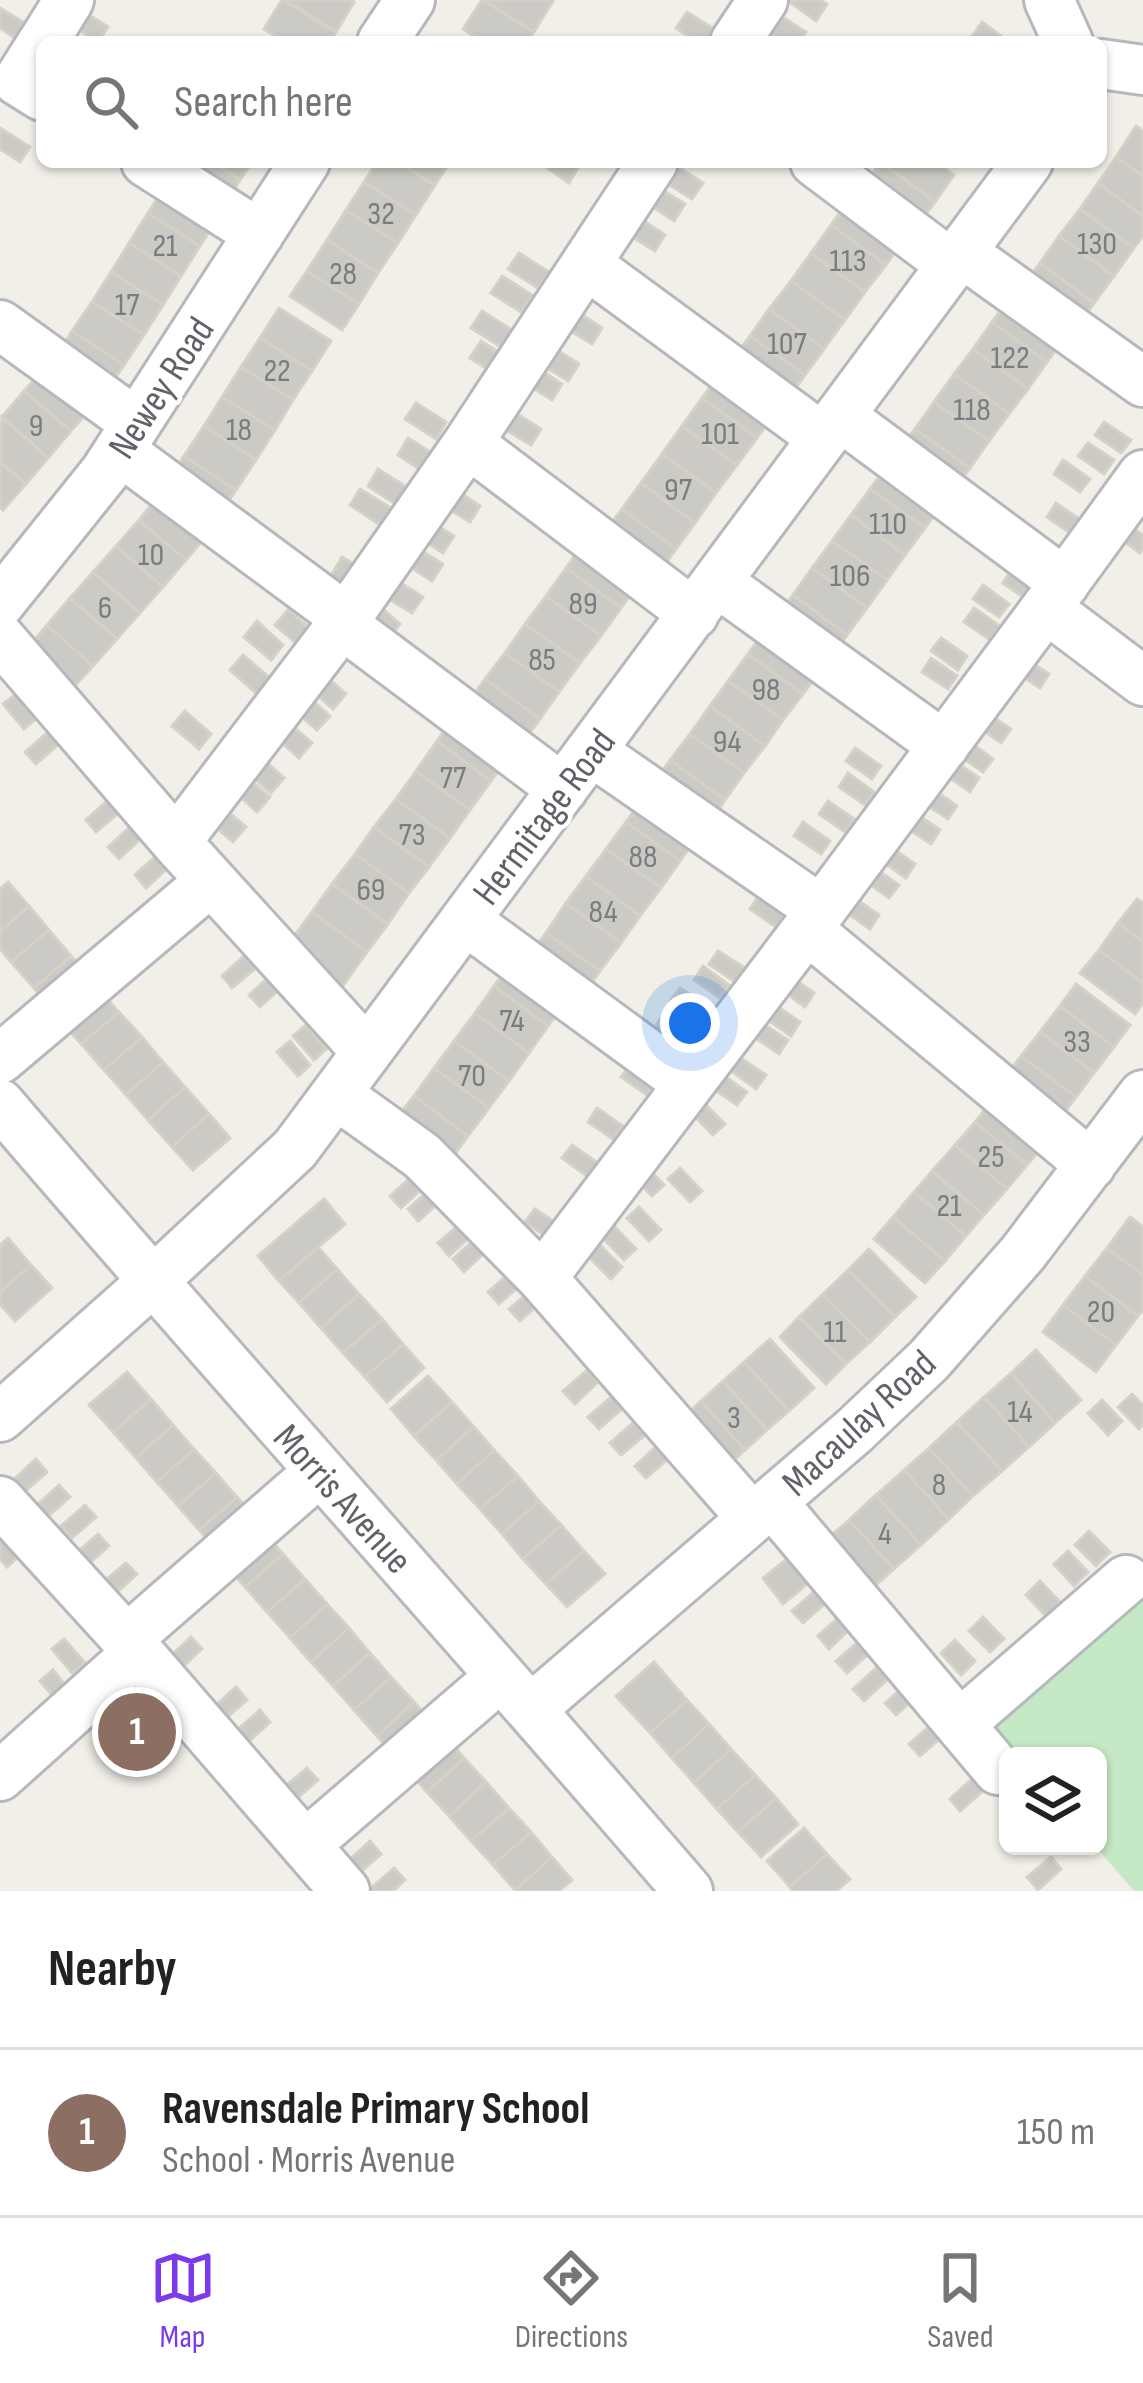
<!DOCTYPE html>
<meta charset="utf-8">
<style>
:root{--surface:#fff;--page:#f6f6f6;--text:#222;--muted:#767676;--line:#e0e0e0;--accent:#7c3aed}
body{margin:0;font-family:"Sofia Sans Condensed",sans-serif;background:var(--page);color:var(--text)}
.controls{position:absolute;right:36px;bottom:36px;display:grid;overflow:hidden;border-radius:18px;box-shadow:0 3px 9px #0004}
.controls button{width:108px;height:108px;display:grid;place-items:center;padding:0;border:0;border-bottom:3px solid var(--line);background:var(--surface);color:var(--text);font:60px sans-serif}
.you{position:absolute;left:690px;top:1023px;width:42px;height:42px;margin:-30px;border:9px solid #fff;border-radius:50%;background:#1a73e8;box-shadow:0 0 0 18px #1a73e833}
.badge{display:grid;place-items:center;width:78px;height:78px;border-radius:50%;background:var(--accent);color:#fff;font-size:39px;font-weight:700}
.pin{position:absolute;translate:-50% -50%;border:6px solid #fff;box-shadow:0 3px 12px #0006}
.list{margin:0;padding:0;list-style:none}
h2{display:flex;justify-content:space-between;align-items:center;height:156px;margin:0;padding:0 48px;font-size:51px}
h2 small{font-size:39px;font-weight:400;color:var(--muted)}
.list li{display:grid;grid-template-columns:78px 1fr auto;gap:36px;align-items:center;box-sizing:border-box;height:168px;padding:0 48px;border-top:3px solid var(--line)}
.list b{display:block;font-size:45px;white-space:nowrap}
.list p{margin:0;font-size:39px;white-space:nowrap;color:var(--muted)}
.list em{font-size:39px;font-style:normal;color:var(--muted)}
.icon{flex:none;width:66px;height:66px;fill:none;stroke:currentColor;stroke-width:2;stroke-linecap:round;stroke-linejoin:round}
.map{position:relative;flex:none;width:1143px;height:1891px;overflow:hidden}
.search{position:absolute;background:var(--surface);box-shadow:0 3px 9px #0004;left:36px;right:36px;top:36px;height:132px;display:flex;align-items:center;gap:30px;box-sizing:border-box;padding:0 42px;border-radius:18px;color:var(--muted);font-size:45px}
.sheet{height:324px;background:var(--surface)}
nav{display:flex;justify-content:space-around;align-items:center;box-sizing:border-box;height:168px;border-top:3px solid var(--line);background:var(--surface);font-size:33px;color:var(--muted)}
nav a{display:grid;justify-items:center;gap:6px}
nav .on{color:var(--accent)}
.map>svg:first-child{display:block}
</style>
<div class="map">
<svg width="1143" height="1891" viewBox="0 0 1143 1891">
<rect width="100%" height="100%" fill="#f1efe8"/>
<path fill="#c5e8c5" d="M1143 1586V1891H1134L1095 1846H1098V1756H1008L978 1734Z"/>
<path fill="#cccac5" stroke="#d6d1c6" stroke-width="3" d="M282 0 336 32 329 42H285L264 29Z
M286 0H350L354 2 336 32Z
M482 0 534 32 527 42H483L463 29Z
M484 0H552L553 1 534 32Z
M787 0H820L827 4 816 21Z
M0 8 26 24 16 39 0 28Z
M78 8 108 27 98 42 68 23Z
M687 12 717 31 710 42H698L676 28Z
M776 13 806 32 800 42H785L765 30Z
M982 22 1009 42H968Z
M1136 126 1143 131V176L1116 157Z
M0 128 30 147 20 162 0 149Z
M1116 157 1143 176V216L1098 183Z
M179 162H212L240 180 224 206Z
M212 162H252L240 180Z
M377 162H398L435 185 416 215 364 182Z
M398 162H450L435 185Z
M539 162H573L579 166 569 183Z
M881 162 935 202 914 230 860 191Z
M881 162H937L954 175 935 202Z
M673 164 703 183 692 199 662 180Z
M364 182 416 215 398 243 346 210Z
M167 183 219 216 200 246 148 213Z
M1098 183 1143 216V236L1134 248 1080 209Z
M654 185 685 204 674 221 644 201Z
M852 196 906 236 886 265 831 225Z
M1080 209 1134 248 1114 276 1059 236Z
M346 210 398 243 378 273 327 240Z
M148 213 200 246 181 276 129 243Z
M635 215 665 235 655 251 624 232Z
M831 225 886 265 865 292 811 253Z
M1059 236 1114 276 1094 303 1040 263Z
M327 240 378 273 359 304 307 271Z
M129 243 181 276 163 305 111 272Z
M519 253 549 272 538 288 508 269Z
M811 253 865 292 845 320 791 281Z
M1040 263 1094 303 1076 328 1021 289Z
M307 271 359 304 342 330 290 296Z
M111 272 163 305 144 335 92 302Z
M502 276 532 295 521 312 491 293Z
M791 281 845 320 824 349 769 309Z
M1012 295 1067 335 1047 362 992 322Z
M92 302 144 335 124 365 72 331Z
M279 308 331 341 312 371 260 338Z
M572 308 602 328 592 344 561 325Z
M769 309 824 349 805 375 750 336Z
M482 311 512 330 501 347 471 328Z
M992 322 1047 362 1028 389 973 349Z
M72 331 124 365 107 390 56 357Z
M750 336 805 375 784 404 729 364Z
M260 338 312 371 293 400 241 367Z
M481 341 511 360 500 377 470 358Z
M549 345 579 364 568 381 538 362Z
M973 349 1028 389 1009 414 954 374Z
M48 364 95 404 71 431 24 391Z
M533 365 562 384 552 400 522 381Z
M241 367 293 400 275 430 222 397Z
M723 370 778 409 757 438 702 398Z
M954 374 1009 414 989 441 934 402Z
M24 391 71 431 48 458 2 417Z
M222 397 275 430 256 460 204 426Z
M702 398 757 438 737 465 682 426Z
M934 402 989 441 970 468 915 429Z
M416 403 446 422 436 439 405 419Z
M511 410 541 429 531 445 501 427Z
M2 417 48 458 26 484 0 462Z
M1104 422 1131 440 1121 453 1095 435Z
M204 426 256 460 236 490 184 456Z
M682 426 737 465 716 493 662 454Z
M915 429 970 468 951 494 896 454Z
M408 438 438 457 427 474 398 455Z
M1088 443 1114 460 1104 474 1078 456Z
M662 454 716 493 695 523 641 483Z
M184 456 236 490 219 515 168 482Z
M1063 460 1090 479 1080 492 1054 474Z
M891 461 945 501 925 528 870 489Z
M0 462 26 484 3 510 0 508Z
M378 469 408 488 397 505 368 486Z
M641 483 695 523 676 549 622 509Z
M450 486 480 506 470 522 439 503Z
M360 489 391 508 380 525 350 505Z
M870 489 925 528 905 555 851 515Z
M162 492 209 533 186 560 139 520Z
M1056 503 1082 521 1073 535 1047 517Z
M622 509 676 549 655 578 600 538Z
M851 515 905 555 887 580 832 541Z
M424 518 454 536 443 553 413 534Z
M139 520 186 560 163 587 116 546Z
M1123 521 1143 535V548L1140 553 1114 534Z
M587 539 642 579 621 608 566 568Z
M832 541 887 580 867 608 812 568Z
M412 545 443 564 432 581 402 562Z
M116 546 163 587 140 613 93 572Z
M342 557 359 567 341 598 324 588Z
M566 568 621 608 601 636 546 596Z
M812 568 867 608 847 635 793 595Z
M1012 569 1038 588 1029 601 1003 583Z
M93 572 140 613 117 639 70 598Z
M393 578 423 597 412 613 382 595Z
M983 585 1009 604 999 617 973 599Z
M793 595 847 635 829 660 774 621Z
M546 596 601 636 580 663 525 624Z
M70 598 117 639 93 666 47 625Z
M374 601 400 624 388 639 360 615Z
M974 608 1000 626 990 640 964 622Z
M288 610 315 633 302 648 275 625Z
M257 621 283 645 271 660 244 637Z
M525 624 580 663 559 692 505 653Z
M47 625 93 666 72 689 27 649Z
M768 627 823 667 803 694 748 654Z
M941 638 967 656 958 670 931 651Z
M505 653 559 692 540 719 485 679Z
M748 654 803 694 783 720 728 681Z
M243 655 270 678 257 694 230 670Z
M1023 657 1049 674 1040 688 1013 670Z
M931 658 957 676 948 689 922 672Z
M319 670 346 694 333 709 306 685Z
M485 679 540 719 519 747 464 708Z
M728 681 783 720 765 746 710 706Z
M303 692 330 716 317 730 290 707Z
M16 694 37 718 24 729 3 704Z
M710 706 765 746 744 773 690 734Z
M185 711 211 734 199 749 172 726Z
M985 712 1011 729 1001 743 976 725Z
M456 715 511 755 491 781 437 741Z
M285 720 312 743 299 758 272 734Z
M49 731 60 743 36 764 25 752Z
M690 734 744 773 725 800 670 760Z
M967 740 993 759 983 772 957 754Z
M437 741 491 781 470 810 416 771Z
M855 748 881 766 872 779 846 761Z
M257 754 284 778 271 793 244 770Z
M670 760 725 800 707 826 652 786Z
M953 760 979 778 970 792 944 774Z
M416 771 470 810 450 838 396 799Z
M848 773 874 792 865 805 839 787Z
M243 774 270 797 257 812 230 788Z
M931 788 957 806 948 819 922 802Z
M647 794 700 833 680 861 626 822Z
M109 799 121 811 96 832 86 820Z
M396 799 450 838 429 867 374 827Z
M828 801 854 819 845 832 819 814Z
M219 804 246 827 233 842 206 819Z
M914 812 940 830 931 844 904 826Z
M626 822 680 861 661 888 606 849Z
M803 822 830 841 821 854 794 836Z
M132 825 143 837 119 859 108 847Z
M374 827 429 867 409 893 355 854Z
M889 846 915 864 906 878 879 859Z
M606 849 661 888 640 916 586 876Z
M158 854 170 866 146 888 135 875Z
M355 854 409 893 388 924 332 884Z
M873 867 899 885 889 898 864 880Z
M586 876 640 916 621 943 566 903Z
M8 882 29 906 0 931V889Z
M332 884 388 924 367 952 312 912Z
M759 895 785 914 776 927 750 909Z
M853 897 879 915 870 929 843 910Z
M1137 899 1143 903V942L1118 923Z
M566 903 621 943 600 971 546 933Z
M29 906 49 930 11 962 0 949V931Z
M312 912 367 952 334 998 284 950Z
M1118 923 1143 942V983L1099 950Z
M49 930 71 956 34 988 11 962Z
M546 933 600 971 582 997 527 958Z
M1099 950 1143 983V1003L1135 1014 1080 973Z
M718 951 745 968 735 982 709 964Z
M245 955 257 967 232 988 222 976Z
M71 956 91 979 53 1011 34 988Z
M515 959 569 998 548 1026 494 986Z
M703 966 729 985 720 998 694 980Z
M272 974 283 986 260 1007 249 995Z
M788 975 814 993 805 1007 779 988Z
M94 984 119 1012 81 1044 58 1017Z
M1076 984 1130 1025 1114 1047 1060 1006Z
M494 986 548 1026 529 1053 475 1013Z
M680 988 706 1005 697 1019 670 1001Z
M774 1004 800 1022 791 1036 764 1017Z
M1060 1006 1114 1047 1094 1073 1040 1032Z
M119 1012 142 1037 104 1070 81 1044Z
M475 1013 529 1053 509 1081 454 1041Z
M660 1019 686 1037 677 1051 651 1032Z
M762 1023 788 1040 779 1054 753 1036Z
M306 1025 326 1049 314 1060 293 1036Z
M1040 1032 1094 1073 1076 1097 1021 1056Z
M142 1037 163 1062 126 1095 104 1070Z
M290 1041 310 1065 298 1076 277 1052Z
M454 1041 509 1081 489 1108 434 1068Z
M1021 1056 1076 1097 1056 1123 1002 1082Z
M739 1057 766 1075 756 1089 730 1070Z
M163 1062 185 1087 148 1120 126 1095Z
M631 1064 657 1082 647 1095 621 1077Z
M434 1068 489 1108 468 1136 414 1096Z
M720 1073 747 1092 737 1105 711 1087Z
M185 1087 209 1114 172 1147 148 1120Z
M414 1096 468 1136 449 1162 394 1121Z
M994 1099 1046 1143 1027 1165 975 1122Z
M702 1101 725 1124 713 1135 691 1113Z
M597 1108 623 1126 613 1139 588 1122Z
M209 1114 230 1138 193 1170 172 1147Z
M975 1122 1027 1165 1007 1189 955 1145Z
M572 1145 598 1163 588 1177 562 1158Z
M955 1145 1007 1189 984 1215 932 1171Z
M642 1162 664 1185 652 1196 630 1174Z
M680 1168 702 1191 690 1202 668 1179Z
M932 1171 984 1215 966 1236 914 1192Z
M413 1175 424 1187 401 1208 390 1196Z
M431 1188 442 1200 418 1221 408 1209Z
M914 1192 966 1236 945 1261 893 1217Z
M324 1199 345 1224 279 1281 258 1256Z
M639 1207 661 1230 649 1241 627 1218Z
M535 1209 561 1226 551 1240 525 1222Z
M893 1217 945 1261 925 1283 874 1239Z
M1130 1217 1143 1227V1275L1107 1248Z
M462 1222 473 1234 449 1256 438 1243Z
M614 1226 636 1249 624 1260 602 1237Z
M8 1238 31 1265 0 1292V1245Z
M476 1238 487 1250 464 1272 453 1259Z
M600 1245 622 1267 611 1279 588 1256Z
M318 1247 337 1269 299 1303 279 1281Z
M1107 1248 1143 1275V1310L1138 1316 1085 1276Z
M869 1249 916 1297 895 1317 848 1270Z
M31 1265 52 1288 15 1321 0 1304V1292Z
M337 1269 359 1294 321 1328 299 1303Z
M848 1270 895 1317 870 1342 823 1294Z
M512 1271 523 1283 499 1304 488 1292Z
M1085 1276 1138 1316 1116 1345 1063 1305Z
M533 1288 544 1300 520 1321 509 1309Z
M359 1294 382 1319 343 1353 321 1328Z
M823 1294 870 1342 846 1364 799 1317Z
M1063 1305 1116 1345 1096 1372 1043 1332Z
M799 1317 846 1364 826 1384 780 1337Z
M382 1319 403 1344 365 1377 343 1353Z
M770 1339 814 1388 789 1411 744 1362Z
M403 1344 424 1368 387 1402 365 1377Z
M1036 1350 1081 1400 1055 1423 1011 1373Z
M744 1362 789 1411 767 1430 723 1381Z
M587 1370 598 1382 575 1404 563 1391Z
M127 1372 151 1399 113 1432 89 1405Z
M1011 1373 1055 1423 1029 1447 984 1397Z
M428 1376 452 1402 414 1436 391 1409Z
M723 1381 767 1430 745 1450 701 1401Z
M1132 1394 1143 1405V1424L1139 1429 1118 1407Z
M612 1396 623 1408 599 1429 588 1417Z
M984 1397 1029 1447 1002 1471 957 1422Z
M151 1399 173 1425 136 1458 113 1432Z
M1102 1400 1122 1421 1108 1435 1088 1413Z
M701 1401 745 1450 722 1471 678 1423Z
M452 1402 474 1427 436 1460 414 1436Z
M634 1422 645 1435 621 1455 610 1443Z
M957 1422 1002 1471 973 1496 929 1448Z
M173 1425 194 1449 157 1482 136 1458Z
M474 1427 494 1450 457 1484 436 1460Z
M659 1444 670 1457 646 1478 635 1466Z
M929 1448 973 1496 949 1519 904 1470Z
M194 1449 216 1473 178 1506 157 1482Z
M494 1450 518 1476 480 1509 457 1484Z
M36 1459 47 1472 23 1493 12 1481Z
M904 1470 949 1519 921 1545 876 1495Z
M216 1473 237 1497 199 1530 178 1506Z
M518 1476 539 1501 502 1534 480 1509Z
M59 1485 70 1497 46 1518 36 1506Z
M876 1495 921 1545 894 1569 849 1520Z
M237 1497 259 1522 221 1555 199 1530Z
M539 1501 561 1525 523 1559 502 1534Z
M85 1505 96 1517 72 1538 61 1526Z
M0 1510 31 1545 7 1567 0 1559Z
M849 1520 894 1569 869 1591 824 1542Z
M561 1525 584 1551 546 1584 523 1559Z
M259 1528 283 1554 245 1587 222 1561Z
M1089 1531 1110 1552 1096 1566 1075 1545Z
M98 1534 109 1546 85 1567 74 1555Z
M798 1550 819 1574 783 1604 763 1578Z
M584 1551 605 1574 567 1607 546 1584Z
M1068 1551 1088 1572 1074 1586 1054 1564Z
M283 1554 305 1579 267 1612 245 1587Z
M126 1563 137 1574 113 1596 102 1583Z
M305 1579 327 1604 290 1638 267 1612Z
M1040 1581 1060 1602 1046 1616 1026 1595Z
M816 1590 827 1602 803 1623 792 1611Z
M327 1604 349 1628 311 1662 290 1638Z
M841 1615 852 1627 829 1649 818 1636Z
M983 1617 1004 1639 990 1652 969 1631Z
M349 1628 370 1653 333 1686 311 1662Z
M191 1637 202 1649 178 1671 167 1659Z
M64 1639 85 1663 72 1673 52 1649Z
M860 1640 871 1652 847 1673 836 1661Z
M955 1640 975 1661 961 1675 941 1653Z
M370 1653 391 1677 354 1710 333 1686Z
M654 1662 687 1700 650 1733 616 1696Z
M877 1667 888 1679 864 1701 853 1689Z
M53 1670 73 1695 60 1705 40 1681Z
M391 1677 414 1702 377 1736 354 1710Z
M909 1682 920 1694 896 1715 885 1703Z
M236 1687 247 1700 223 1721 212 1709Z
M687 1700 709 1724 672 1758 650 1733Z
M414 1702 435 1726 398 1759 377 1736Z
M260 1710 270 1722 247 1743 236 1731Z
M933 1723 944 1735 920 1756 909 1744Z
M709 1724 731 1749 694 1783 672 1758Z
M440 1731 464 1758 427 1792 403 1764Z
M731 1749 755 1775 717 1809 694 1783Z
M464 1758 486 1782 449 1816 427 1792Z
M307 1768 318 1780 294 1801 283 1788Z
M755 1775 776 1798 738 1832 717 1809Z
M973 1778 984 1790 960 1811 950 1799Z
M486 1782 509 1808 471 1841 449 1816Z
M776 1798 798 1824 761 1857 738 1832Z
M509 1808 531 1832 493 1865 471 1841Z
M804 1828 827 1854 790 1887 767 1861Z
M531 1832 552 1857 515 1890 493 1865Z
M370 1841 381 1854 357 1875 346 1863Z
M827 1854 850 1879 836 1891H793L790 1887Z
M552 1857 572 1880 559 1891H515Z
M1051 1857 1061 1869 1038 1890 1027 1877Z
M394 1868 405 1880 393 1891H372L370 1889Z"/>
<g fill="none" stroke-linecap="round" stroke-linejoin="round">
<defs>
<path id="minor" d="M1049 0 1068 42
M43 42 69 0
M382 42 410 0
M735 42 763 0
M42 43 18 81 42 96
M1101 64 1143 70
M146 162 259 234
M815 162 952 265
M961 252 1143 382
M586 264 823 438
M0 325 136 423
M840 416 1065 583
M468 443 694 614
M119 450 346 618
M1143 475 1046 608 1143 681
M717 582 944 746
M0 603 105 472 305 162
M1046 608 807 929 1091 1165
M342 624 563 789
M0 638 176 842 367 1052
M591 751 821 910
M176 842 342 624 468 443 653 162
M465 920 689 1084
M0 1059 211 881
M336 1094 422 1156 542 1278
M0 1104C227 1369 461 1627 688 1891
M0 1417 152 1282 295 1149 1028 162
M0 1501 138 1652 0 1776
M772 1502 998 1770
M752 1518 542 1278 807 929
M126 1640 320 1471
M138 1652 345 1891
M531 1709 854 1431 929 1360 1023 1253 1143 1095
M960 1724 1126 1580
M305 1845 501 1676"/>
</defs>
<use href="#minor" stroke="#b5b8bc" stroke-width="54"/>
<use href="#minor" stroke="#fff" stroke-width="48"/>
</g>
<g text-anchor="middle" stroke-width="9" stroke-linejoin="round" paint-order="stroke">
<g font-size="33" fill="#7a7d7f">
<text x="381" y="224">32</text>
<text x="1097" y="254">130</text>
<text x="165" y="256">21</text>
<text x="848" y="271">113</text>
<text x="343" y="284">28</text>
<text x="127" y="315">17</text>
<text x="787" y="354">107</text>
<text x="1010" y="368">122</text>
<text x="277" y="381">22</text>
<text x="972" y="420">118</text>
<text x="36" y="436">9</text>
<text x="239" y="440">18</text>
<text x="720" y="444">101</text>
<text x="678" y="500">97</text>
<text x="888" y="534">110</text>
<text x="151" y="565">10</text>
<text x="850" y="586">106</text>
<text x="583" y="614">89</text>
<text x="105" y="618">6</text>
<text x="542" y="670">85</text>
<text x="766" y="700">98</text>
<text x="727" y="752">94</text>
<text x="453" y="788">77</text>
<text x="412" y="845">73</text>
<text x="643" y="867">88</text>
<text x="371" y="900">69</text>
<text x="603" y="922">84</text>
<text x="512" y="1031">74</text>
<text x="1077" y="1052">33</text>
<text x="472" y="1086">70</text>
<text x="991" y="1167">25</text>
<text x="949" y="1216">21</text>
<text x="1101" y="1322">20</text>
<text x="835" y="1342">11</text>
<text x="1020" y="1422">14</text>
<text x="734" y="1428">3</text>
<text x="939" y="1495">8</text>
<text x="885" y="1544">4</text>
</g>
<g font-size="39" fill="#5f6368" stroke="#fff">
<text transform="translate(160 387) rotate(-57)" y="14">Newey Road</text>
<text transform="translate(543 816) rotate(-53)" y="14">Hermitage Road</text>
<text transform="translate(858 1422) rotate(-43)" y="14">Macaulay Road</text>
<text transform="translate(344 1498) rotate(48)" y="14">Morris Avenue</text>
</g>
</g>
</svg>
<div class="controls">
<button><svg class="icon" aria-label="layers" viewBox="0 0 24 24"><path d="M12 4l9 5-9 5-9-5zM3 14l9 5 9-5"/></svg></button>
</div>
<div class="you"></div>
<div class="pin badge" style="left:137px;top:1732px;background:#8d6e63">1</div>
<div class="search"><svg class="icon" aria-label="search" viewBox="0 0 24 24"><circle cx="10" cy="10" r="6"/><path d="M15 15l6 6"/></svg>Search here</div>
</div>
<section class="sheet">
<h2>Nearby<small></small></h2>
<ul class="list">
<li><span class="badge" style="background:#8d6e63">1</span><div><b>Ravensdale Primary School</b><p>School · Morris Avenue</p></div><em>150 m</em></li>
</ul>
</section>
<nav>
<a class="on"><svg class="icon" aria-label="map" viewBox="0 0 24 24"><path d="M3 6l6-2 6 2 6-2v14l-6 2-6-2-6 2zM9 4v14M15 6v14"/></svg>Map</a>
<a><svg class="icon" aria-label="directions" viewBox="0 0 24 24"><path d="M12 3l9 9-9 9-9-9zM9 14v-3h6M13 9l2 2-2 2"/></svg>Directions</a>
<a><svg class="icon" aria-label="saved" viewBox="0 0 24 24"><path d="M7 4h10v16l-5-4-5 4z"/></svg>Saved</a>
</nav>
